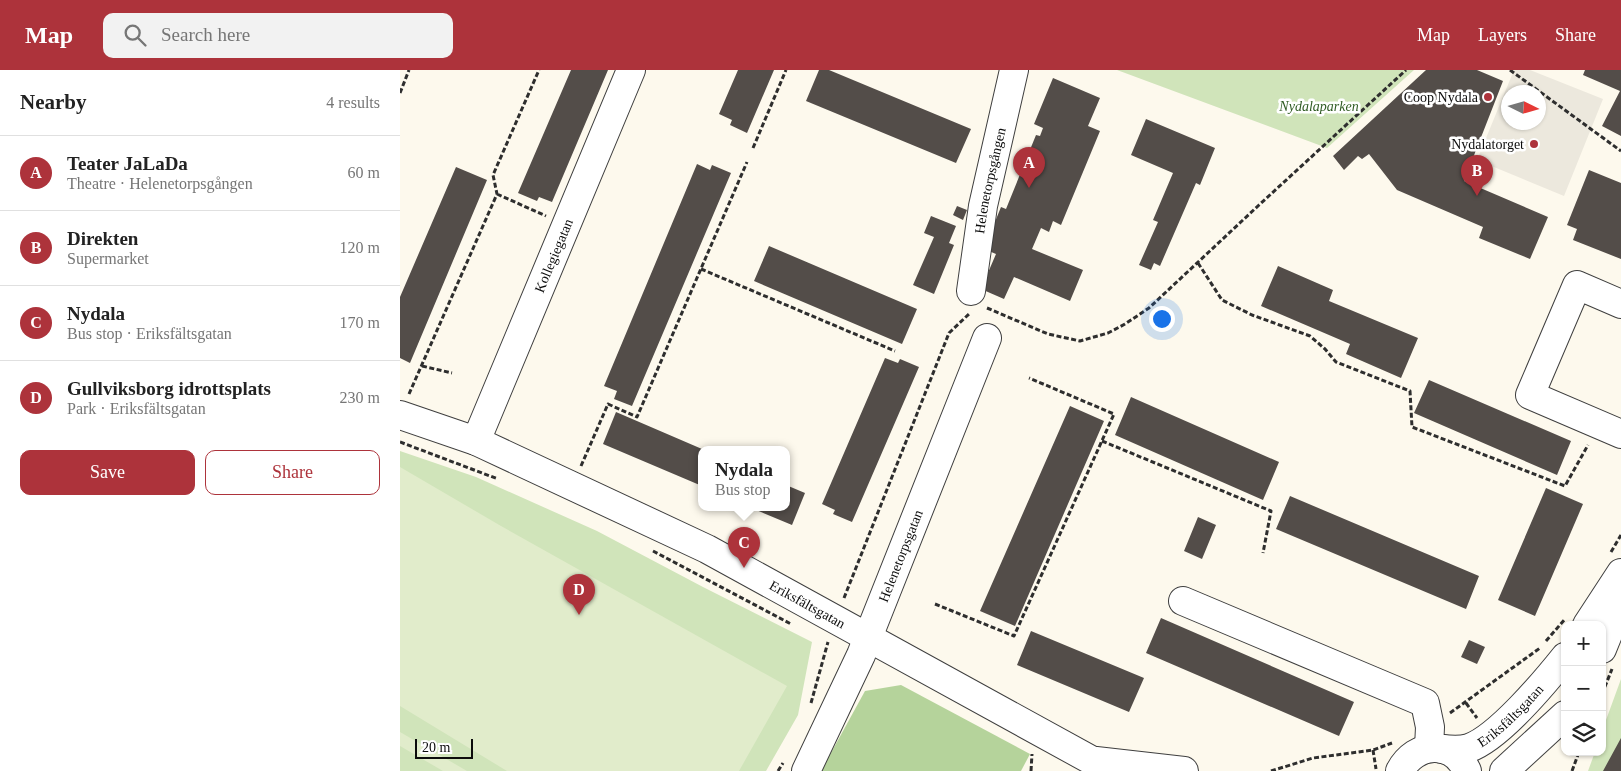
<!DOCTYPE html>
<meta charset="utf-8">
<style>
:root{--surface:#fff;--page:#f2f2f2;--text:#222;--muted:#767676;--line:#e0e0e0;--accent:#ad333b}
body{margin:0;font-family:Georgia,serif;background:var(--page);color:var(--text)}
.controls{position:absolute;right:15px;bottom:15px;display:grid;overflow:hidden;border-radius:10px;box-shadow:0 1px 4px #0004}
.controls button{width:45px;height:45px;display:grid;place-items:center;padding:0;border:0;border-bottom:1px solid var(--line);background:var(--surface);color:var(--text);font:25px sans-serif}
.compass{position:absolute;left:1101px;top:15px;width:45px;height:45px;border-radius:50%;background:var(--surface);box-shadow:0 1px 4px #0004;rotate:95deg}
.scale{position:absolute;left:15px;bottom:12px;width:58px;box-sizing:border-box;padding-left:5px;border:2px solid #0c0c0c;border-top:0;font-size:14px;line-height:18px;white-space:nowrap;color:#0c0c0c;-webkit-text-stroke:4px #fff;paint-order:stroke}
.you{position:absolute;left:761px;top:248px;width:18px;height:18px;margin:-12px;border:4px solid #fff;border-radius:50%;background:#1a73e8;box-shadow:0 0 0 8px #1a73e833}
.badge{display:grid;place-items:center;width:32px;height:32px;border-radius:50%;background:var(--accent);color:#fff;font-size:16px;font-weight:700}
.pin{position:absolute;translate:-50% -41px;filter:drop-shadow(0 1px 2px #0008)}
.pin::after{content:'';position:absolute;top:26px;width:18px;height:15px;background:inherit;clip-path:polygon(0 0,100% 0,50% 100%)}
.popup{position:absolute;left:298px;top:376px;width:92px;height:65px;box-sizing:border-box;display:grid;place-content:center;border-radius:10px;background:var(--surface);filter:drop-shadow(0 1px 4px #0005);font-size:16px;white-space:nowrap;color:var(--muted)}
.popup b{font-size:19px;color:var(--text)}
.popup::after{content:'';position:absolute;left:50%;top:100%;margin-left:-10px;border:10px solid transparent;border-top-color:var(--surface)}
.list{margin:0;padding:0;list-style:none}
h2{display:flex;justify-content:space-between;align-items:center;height:65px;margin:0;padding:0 20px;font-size:21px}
h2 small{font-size:16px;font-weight:400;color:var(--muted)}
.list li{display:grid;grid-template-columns:32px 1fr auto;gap:15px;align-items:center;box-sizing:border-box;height:75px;padding:0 20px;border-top:1px solid var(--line)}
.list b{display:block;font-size:19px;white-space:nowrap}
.list p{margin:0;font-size:16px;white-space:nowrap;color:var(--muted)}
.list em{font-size:16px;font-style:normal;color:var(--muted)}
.actions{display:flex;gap:10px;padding:15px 20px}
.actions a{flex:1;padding:11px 0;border:1px solid var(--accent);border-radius:10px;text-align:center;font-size:18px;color:var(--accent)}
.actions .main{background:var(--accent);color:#fff}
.icon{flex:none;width:28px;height:28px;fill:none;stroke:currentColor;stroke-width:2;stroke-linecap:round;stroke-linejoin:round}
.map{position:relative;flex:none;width:1221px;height:701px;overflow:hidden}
header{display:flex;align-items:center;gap:30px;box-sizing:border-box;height:70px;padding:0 25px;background:var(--accent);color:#fff}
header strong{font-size:24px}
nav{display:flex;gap:28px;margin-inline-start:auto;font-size:18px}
.search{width:350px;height:45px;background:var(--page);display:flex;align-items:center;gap:12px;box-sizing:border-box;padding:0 18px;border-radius:10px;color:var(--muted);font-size:19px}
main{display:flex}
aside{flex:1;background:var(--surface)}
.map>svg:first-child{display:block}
</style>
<header>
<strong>Map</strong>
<div class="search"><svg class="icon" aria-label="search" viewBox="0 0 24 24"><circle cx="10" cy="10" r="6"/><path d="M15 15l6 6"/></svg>Search here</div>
<nav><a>Map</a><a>Layers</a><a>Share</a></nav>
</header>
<main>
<aside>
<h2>Nearby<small>4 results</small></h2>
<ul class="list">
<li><span class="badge">A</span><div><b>Teater JaLaDa</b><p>Theatre · Helenetorpsgången</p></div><em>60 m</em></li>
<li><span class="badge">B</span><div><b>Direkten</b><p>Supermarket</p></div><em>120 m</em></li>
<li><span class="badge">C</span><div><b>Nydala</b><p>Bus stop · Eriksfältsgatan</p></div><em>170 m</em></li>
<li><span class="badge">D</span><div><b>Gullviksborg idrottsplats</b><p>Park · Eriksfältsgatan</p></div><em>230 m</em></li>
</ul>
<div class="actions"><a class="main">Save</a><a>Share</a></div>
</aside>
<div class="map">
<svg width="1221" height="701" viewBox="0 0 1221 701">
<rect width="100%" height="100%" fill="#fdf9ed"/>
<path fill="#d0e4ba" d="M717 0H1014L927 78Z
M0 381 76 407 197 461 303 517 412 572 398 645 366 701H0Z
M1221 609V671L1208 701H1188L1195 682H1202V661Z"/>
<path fill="#b5d39b" d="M501 615 630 684 621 701H421L465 621Z"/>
<path fill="#e1eccb" d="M0 397 101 456 387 616 339 701H107L0 636Z
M0 662 67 701H43L0 676Z"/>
<path fill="#ece8dd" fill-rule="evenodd" d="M1114 0H1130L1203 29 1164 126 1077 90ZM1108 22H1138V52H1108Z"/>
<path fill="#534d49" d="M171 0H208L152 132 139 127 137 131 118 123Z
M338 0H374L347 63 330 55 332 50 319 44Z
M419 0H429L571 59 556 93 406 31Z
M1026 0H1077L1103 11 1064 111 1148 147 1130 189 1079 168 1083 157 997 120 969 84 962 89 958 86 944 100 933 86Z
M1185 0H1221V66L1202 56 1220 21 1183 5Z
M653 8 700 28 688 56 700 61 661 155 653 151 649 162 641 158 632 179 683 200 670 231 614 207 604 229 581 219 596 184 584 179 601 137 606 139 636 65 640 66 643 58 634 54Z
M746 49 815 78 800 115 796 113 760 196 754 193 751 200 739 195 758 152 753 150 773 103 731 85Z
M297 94 310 100 312 95 331 103 232 336 214 329 217 321 204 316Z
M56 97 87 110 10 293 0 288V227Z
M1189 100 1221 113V189L1173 170 1177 159 1167 155Z
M557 136 567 140 563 150 553 145Z
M531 146 556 156 549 173 554 175 534 224 513 215 534 167 524 163Z
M369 176 517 239 502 274 354 211Z
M878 196 933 220 929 231 1018 268 1001 308 946 284 950 274 861 236Z
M485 288 498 293 500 289 519 297 452 452 433 444 435 440 422 434Z
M1029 310 1171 371 1157 405 1014 343Z
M731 327 879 392 863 430 715 365Z
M670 336 704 351 615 556 580 541Z
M216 342 302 379V416L203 374Z
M386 415 405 423 392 455 349 437H386Z
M1146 418 1183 434 1135 546 1098 530Z
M890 426 1079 506 1066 539 876 459Z
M798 447 816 455 802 489 784 481Z
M761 548 954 632 939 666 746 583Z
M631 561 744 608 729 642 617 595Z
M1069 570 1085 577 1077 594 1061 587Z
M1221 668V701H1203Z"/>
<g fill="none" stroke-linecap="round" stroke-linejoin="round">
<defs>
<g id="minor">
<path id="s1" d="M571 221 583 136 614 0"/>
<path d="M1221 234 1177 215 1130 325 1221 364"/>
<path id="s2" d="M0 345 76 371 307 479 711 701"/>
<path id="s3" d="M76 371 231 0"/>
<path d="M783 531 1025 633 1030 657 1029 678"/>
<path d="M1187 555 1221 503"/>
<path d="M1202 579 1215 547 1221 524"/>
<path id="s4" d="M1042 679C1051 680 1060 681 1069 678 1098 668 1145 612 1165 587"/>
<path d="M696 691 784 701"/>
<path id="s5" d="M406 701 461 585 587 268"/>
<path d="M1000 701C1015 672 1053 669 1067 701"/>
<path d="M1104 701 1165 645"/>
</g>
</defs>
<use href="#minor" stroke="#3f3f3f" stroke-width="30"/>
<path stroke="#2e2e2e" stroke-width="3" stroke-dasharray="5 2.5" stroke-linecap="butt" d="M1110 0 1221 81
M0 23 9 0
M353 78 386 0
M97 124 146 146
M798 193 822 230 852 245 910 266 925 279 936 292 1010 321 1012 357 1165 416 1188 375
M301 199 495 281
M587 238 648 264 680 271 708 263 725 254 749 238 859 135 1006 0
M22 296 52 303
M9 324 97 124 93 105 139 0
M702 371 871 441 863 483
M0 372 98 409
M181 396 208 334 237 347 347 92
M253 481 391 554
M1211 482 1221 465
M444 528 549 263 570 243
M535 534 614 566 714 344 629 308
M1146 571 1165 549
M1202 624 1212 599
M411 633 428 572
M1066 633 1077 648
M1050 643 1140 578
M973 680 976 699
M378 701 383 693
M631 701 632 684
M871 701 913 688 973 680 992 673
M1172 701 1179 682"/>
<use href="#minor" stroke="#fff" stroke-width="28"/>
</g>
<g fill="#ad333b" stroke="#fff" stroke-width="2">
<circle cx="1088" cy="27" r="5"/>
<circle cx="1134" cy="74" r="5"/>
</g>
<g text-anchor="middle" stroke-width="5" stroke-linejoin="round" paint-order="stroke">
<g font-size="14" fill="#0c0c0c" stroke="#fff" text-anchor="end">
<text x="1078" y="32">Coop Nydala</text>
<text x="1124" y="79">Nydalatorget</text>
</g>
<g font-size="14" font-style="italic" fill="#305c24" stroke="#fff">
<text x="919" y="41">Nydalaparken</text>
</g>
<g font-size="14" fill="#0c0c0c" stroke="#fff">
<text dy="5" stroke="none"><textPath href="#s1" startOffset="112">Helenetorpsgången</textPath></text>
<text dy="5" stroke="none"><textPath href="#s3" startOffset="201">Kollegiegatan</textPath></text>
<text dy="5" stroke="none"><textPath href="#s5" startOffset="235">Helenetorpsgatan</textPath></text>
<text dy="5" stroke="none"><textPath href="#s2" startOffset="450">Eriksfältsgatan</textPath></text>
<text dy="5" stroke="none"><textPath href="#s4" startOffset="80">Eriksfältsgatan</textPath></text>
</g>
</g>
</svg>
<div class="controls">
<button>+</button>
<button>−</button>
<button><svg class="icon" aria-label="layers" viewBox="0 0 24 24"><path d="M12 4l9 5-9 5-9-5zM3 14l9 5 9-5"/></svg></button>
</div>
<svg class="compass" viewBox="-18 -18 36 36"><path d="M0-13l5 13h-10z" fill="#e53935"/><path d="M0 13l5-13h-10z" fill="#767676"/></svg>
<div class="scale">20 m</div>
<div class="you"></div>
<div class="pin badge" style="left:629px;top:118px">A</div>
<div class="pin badge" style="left:1077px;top:126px">B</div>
<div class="pin badge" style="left:344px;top:498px">C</div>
<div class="popup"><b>Nydala</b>Bus stop</div>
<div class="pin badge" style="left:179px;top:545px">D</div>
</div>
</main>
